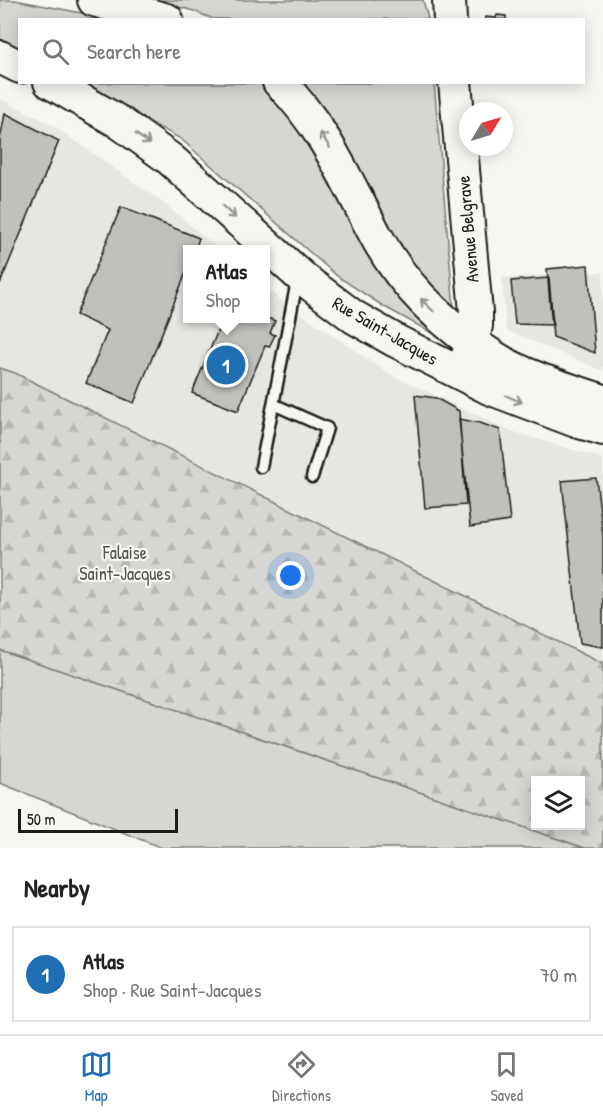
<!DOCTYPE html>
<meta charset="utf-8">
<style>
:root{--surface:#fff;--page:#f2f2f2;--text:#222;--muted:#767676;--line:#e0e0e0;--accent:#1f6fb2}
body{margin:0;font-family:"Patrick Hand",sans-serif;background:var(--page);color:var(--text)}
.controls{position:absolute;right:18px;bottom:18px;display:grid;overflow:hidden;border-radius:0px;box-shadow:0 3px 15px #0003}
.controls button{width:54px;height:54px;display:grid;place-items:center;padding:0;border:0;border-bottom:2px solid var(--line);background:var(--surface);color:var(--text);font:30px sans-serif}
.compass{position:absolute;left:459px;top:102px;width:54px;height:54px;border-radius:50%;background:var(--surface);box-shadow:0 3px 15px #0003;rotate:52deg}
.scale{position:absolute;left:18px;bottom:15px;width:160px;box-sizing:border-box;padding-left:6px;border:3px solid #1c1c1c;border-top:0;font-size:16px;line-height:21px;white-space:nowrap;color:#1c1c1c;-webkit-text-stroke:4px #f6f6f2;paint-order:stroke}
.you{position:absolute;left:291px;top:576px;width:21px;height:21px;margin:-15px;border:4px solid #fff;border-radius:50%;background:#1a73e8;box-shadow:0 0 0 9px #1a73e833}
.badge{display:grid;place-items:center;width:39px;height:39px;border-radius:50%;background:var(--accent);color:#fff;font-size:20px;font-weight:700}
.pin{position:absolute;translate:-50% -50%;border:3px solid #fff;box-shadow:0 2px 6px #0006}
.popup{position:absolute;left:183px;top:245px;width:87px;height:78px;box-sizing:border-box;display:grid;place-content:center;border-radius:0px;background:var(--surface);filter:drop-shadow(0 2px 4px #0005);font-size:20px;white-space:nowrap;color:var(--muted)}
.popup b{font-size:22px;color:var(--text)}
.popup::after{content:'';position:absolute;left:50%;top:100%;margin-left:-12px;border:12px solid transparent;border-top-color:var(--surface)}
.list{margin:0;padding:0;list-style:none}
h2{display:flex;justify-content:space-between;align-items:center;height:78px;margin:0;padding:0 24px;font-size:26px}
h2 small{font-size:20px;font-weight:400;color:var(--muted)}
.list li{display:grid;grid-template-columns:39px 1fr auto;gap:18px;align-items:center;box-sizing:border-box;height:96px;margin:0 12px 12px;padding:0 12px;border:2px solid var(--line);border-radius:0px}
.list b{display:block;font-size:22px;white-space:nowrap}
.list p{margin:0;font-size:20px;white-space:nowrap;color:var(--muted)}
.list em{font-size:20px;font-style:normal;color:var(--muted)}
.icon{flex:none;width:33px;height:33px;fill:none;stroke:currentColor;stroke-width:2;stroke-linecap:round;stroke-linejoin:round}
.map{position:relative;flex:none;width:603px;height:848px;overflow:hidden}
.search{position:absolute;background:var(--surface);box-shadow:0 3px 15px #0003;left:18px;right:18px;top:18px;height:66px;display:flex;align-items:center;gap:15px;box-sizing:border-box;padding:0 21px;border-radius:0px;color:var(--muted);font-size:22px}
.sheet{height:186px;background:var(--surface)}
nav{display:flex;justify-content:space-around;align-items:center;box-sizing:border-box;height:84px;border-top:2px solid var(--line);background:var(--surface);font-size:16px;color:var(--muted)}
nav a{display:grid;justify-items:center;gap:3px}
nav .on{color:var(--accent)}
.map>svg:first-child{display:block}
</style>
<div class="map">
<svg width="603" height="848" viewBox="0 0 603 848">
<defs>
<pattern id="forest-firs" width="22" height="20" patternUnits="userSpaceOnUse" patternTransform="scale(1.5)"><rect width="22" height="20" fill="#d6d6d2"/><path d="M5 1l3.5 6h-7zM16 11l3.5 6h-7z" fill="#b7b7b4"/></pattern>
</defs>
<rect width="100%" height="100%" fill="#f6f6f2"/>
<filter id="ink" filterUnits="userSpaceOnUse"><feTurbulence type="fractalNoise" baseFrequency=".0167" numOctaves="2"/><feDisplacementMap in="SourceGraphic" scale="12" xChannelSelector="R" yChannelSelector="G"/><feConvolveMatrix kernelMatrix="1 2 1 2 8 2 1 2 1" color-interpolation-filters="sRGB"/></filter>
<g filter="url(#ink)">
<path fill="#e6e6e2" d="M0 99 51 124 162 202 219 249 187 250V318H265V287L281 300 389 374 511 431 603 459V664L15 373 0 368Z
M603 272V371L506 330 502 278Z"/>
<path fill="#d6d6d2" stroke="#797977" stroke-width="1.5" d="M0 0H15L112 19 20 20 19 52 0 43Z
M154 0H423L428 19H213L194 11Z
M80 83H260L280 100 432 328 430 332 383 306 337 276 181 139Z
M302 83H434L454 309C426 282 402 254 384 219 359 170 342 122 302 83Z
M0 650 585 848H162L0 783Z"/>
<path fill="url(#forest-firs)" stroke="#797977" stroke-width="1.5" fill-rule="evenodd" d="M0 368 15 373 603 664V848H585L0 650ZM536 780H580V826H536Z"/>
<path fill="#c0c0bd" stroke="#1c1c1c" stroke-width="1.5" d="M497 15 506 16V20H485L486 17 496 18Z
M5 113 59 141 0 284V140Z
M121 207 199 238 195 250H187V270L134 403 86 383 108 330 76 315Z
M588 265 595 353 553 337 547 269Z
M549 278 553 325 515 324 511 281Z
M265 317 275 321 270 333 275 335 269 347 265 346 238 411 192 393 223 318H265Z
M415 395 436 398 459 411 466 505 425 508Z
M459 419 480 423 500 430 510 521 470 527Z
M596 478 603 536V647L580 643 562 481Z"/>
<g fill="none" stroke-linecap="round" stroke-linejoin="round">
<defs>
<path id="service" d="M273 404 327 428 312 477
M261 467 297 281"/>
<path id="secondary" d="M94 0 167 20
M449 0 450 20
M0 57 20 67
M50 82 119 122 170 159 305 280 354 317 396 341 489 388 576 421 603 429
M279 82C324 126 347 182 376 236 404 288 447 328 497 359 527 378 569 389 603 401
M455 82 476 312V326L467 359"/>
</defs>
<use href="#service" stroke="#1c1c1c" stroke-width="15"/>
<use href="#secondary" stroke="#1c1c1c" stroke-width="36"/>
<use href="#service" stroke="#f6f6f2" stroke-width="10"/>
<use href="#secondary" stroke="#f6f6f2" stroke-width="32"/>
</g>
<defs><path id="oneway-shaft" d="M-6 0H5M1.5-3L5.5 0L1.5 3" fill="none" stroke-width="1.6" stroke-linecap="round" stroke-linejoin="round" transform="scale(1.5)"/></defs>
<g stroke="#949492">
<use href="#oneway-shaft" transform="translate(143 139) rotate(36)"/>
<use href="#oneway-shaft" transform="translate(325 140) rotate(-122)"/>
<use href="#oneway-shaft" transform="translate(229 212) rotate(42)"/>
<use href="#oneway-shaft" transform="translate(427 305) rotate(-136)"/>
<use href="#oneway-shaft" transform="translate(514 399) rotate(23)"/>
</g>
</g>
<g text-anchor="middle" stroke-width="4.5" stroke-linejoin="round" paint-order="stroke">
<g font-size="18" fill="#1c1c1c" stroke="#f6f6f2">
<text transform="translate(468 229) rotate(-95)" y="6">Avenue Belgrave</text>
<text transform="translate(385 331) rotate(30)" y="6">Rue Saint-Jacques</text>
</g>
<g font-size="18" fill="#545453" stroke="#f6f6f2">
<text x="125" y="559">Falaise<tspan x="125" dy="21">Saint-Jacques</tspan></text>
</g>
</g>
</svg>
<div class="controls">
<button><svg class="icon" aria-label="layers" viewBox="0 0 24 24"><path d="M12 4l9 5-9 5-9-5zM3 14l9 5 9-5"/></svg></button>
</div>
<svg class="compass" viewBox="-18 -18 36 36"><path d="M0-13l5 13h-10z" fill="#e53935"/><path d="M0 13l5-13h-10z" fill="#767676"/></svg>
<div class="scale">50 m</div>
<div class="you"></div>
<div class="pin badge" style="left:226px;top:365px">1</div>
<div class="popup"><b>Atlas</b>Shop</div>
<div class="search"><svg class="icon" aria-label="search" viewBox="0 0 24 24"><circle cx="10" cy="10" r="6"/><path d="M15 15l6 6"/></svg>Search here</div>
</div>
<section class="sheet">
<h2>Nearby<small></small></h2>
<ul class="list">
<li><span class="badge">1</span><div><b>Atlas</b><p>Shop · Rue Saint-Jacques</p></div><em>70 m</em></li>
</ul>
</section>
<nav>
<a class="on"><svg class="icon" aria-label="map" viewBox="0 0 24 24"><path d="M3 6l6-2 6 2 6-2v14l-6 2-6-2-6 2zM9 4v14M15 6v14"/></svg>Map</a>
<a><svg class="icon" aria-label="directions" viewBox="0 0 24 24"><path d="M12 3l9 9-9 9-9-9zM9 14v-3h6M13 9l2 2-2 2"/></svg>Directions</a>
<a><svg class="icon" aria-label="saved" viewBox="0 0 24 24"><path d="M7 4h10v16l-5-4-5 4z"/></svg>Saved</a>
</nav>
